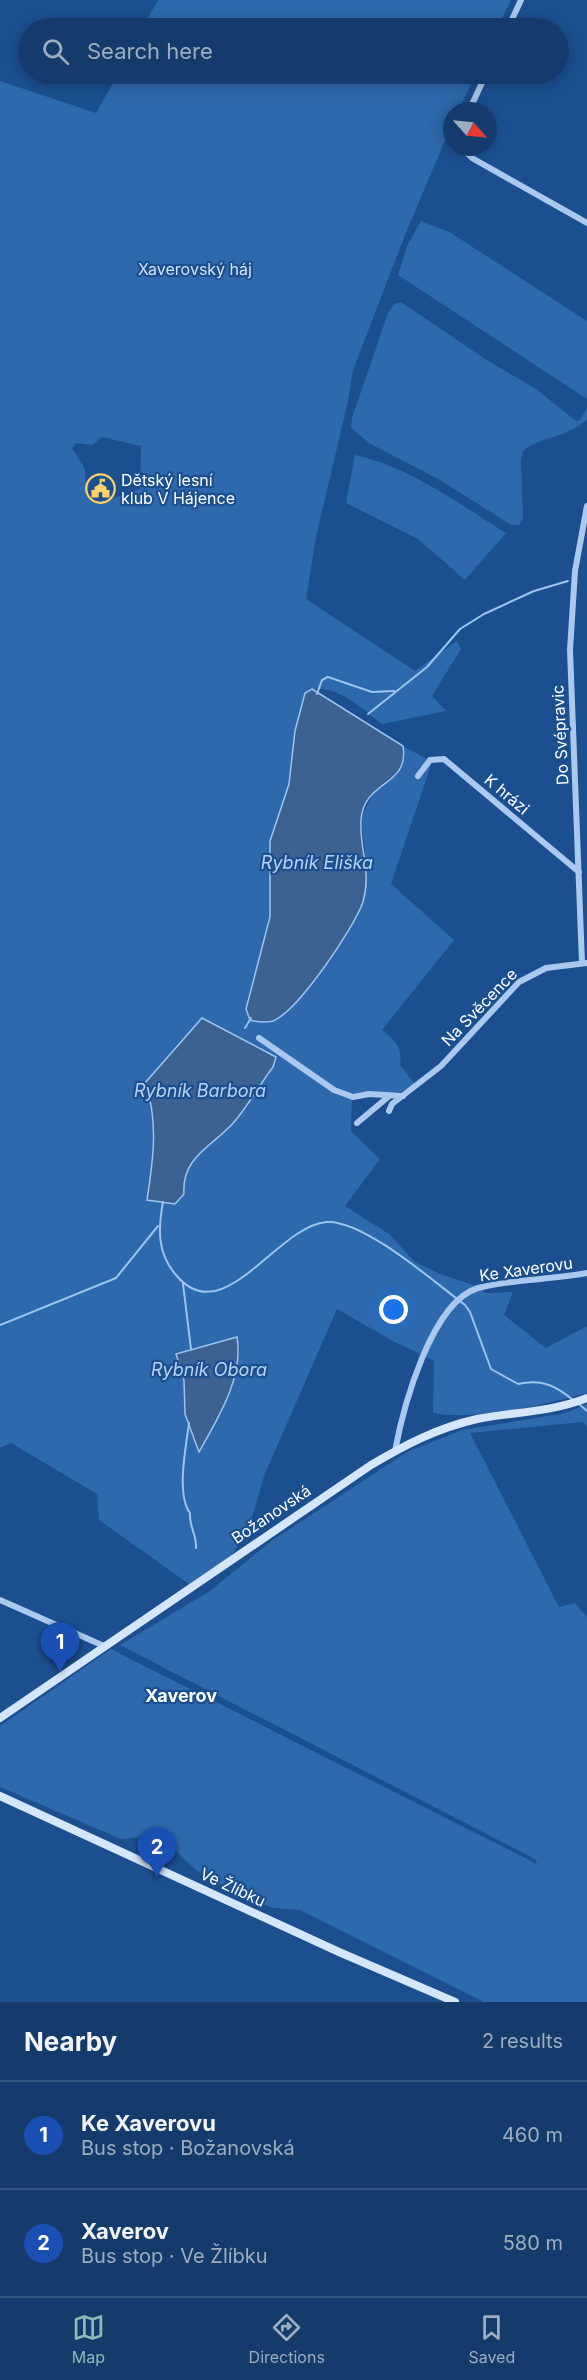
<!DOCTYPE html>
<meta charset="utf-8">
<style>
:root{--surface:#143b6b;--page:#214673;--text:#f1f3f6;--muted:#9dadc1;--line:#33557e;--accent:#8bbbb9}
body{margin:0;font-family:Inter,sans-serif;background:var(--page);color:var(--text)}
.compass{position:absolute;left:443px;top:102px;width:54px;height:54px;border-radius:50%;background:var(--surface);box-shadow:0 3px 15px #0003;rotate:117deg}
.you{position:absolute;left:394px;top:1310px;width:21px;height:21px;margin:-15px;border:4px solid #fff;border-radius:50%;background:#1a73e8;box-shadow:0 0 0 9px #1a73e833}
.badge{display:grid;place-items:center;width:39px;height:39px;border-radius:50%;background:var(--accent);color:#fff;font-size:20px;font-weight:700}
.pin{position:absolute;translate:-50% -50px;filter:drop-shadow(0 2px 3px #0008)}
.pin::after{content:'';position:absolute;top:32px;width:21px;height:18px;background:inherit;clip-path:polygon(0 0,100% 0,50% 100%)}
.list{margin:0;padding:0;list-style:none}
h2{display:flex;justify-content:space-between;align-items:center;height:78px;margin:0;padding:0 24px;font-size:26px}
h2 small{font-size:20px;font-weight:400;color:var(--muted)}
.list li{display:grid;grid-template-columns:39px 1fr auto;gap:18px;align-items:center;box-sizing:border-box;height:108px;padding:0 24px;border-top:2px solid var(--line)}
.list b{display:block;font-size:22px;white-space:nowrap}
.list p{margin:0;font-size:20px;white-space:nowrap;color:var(--muted)}
.list em{font-size:20px;font-style:normal;color:var(--muted)}
.icon{flex:none;width:33px;height:33px;fill:none;stroke:currentColor;stroke-width:2;stroke-linecap:round;stroke-linejoin:round}
.map{position:relative;flex:none;width:587px;height:2002px;overflow:hidden}
.search{position:absolute;background:var(--surface);box-shadow:0 3px 15px #0003;left:18px;right:18px;top:18px;height:66px;display:flex;align-items:center;gap:15px;box-sizing:border-box;padding:0 21px;border-radius:33px;color:var(--muted);font-size:22px}
.sheet{height:294px;background:var(--surface)}
nav{display:flex;justify-content:space-around;align-items:center;box-sizing:border-box;height:84px;border-top:2px solid var(--line);background:var(--surface);font-size:16px;color:var(--muted)}
nav a{display:grid;justify-items:center;gap:3px}
nav .on{color:var(--accent)}
.map>svg:first-child{display:block}
</style>
<div class="map">
<svg width="587" height="2002" viewBox="0 0 587 2002">
<rect width="100%" height="100%" fill="#1b4f8f"/>
<path fill="#2e69ad" fill-rule="evenodd" d="M158 0H511L497 28H142Z
M118 74H476L458 111H452V124L405 235 353 370 348 401 316 537 306 599 415 671 457 641 461 649 432 696 446 711 382 724C362 709 331 678 305 693L295 731 289 784 270 841V917L265 947 247 1000 314 980 351 926 365 851 361 818 375 789 396 776 405 758 403 746 432 762 391 884 454 940 382 1030C395 1040 403 1047 400 1065L415 1084 401 1092 352 1093 351 1131 380 1159 345 1206 389 1234 415 1262 440 1274 482 1288 485 1293 513 1292 504 1315 546 1348 587 1326V1393C541 1405 480 1421 433 1413L434 1361 391 1340 337 1309 264 1476 249 1528 232 1555 189 1584 99 1520 97 1494 11 1443 0 1448V81L96 113ZM102 437 141 446 140 489 107 500 86 496 85 469 72 448 76 443 92 445ZM203 1018 276 1057 273 1067 214 1139 200 1151 185 1175 184 1194 147 1200C153 1161 159 1121 145 1083ZM237 1337 240 1351 199 1451 185 1414 184 1380 176 1354Z
M421 221 451 233 587 321V399L398 275 408 244Z
M401 302 485 359 536 389 576 421 580 420 587 408V419C569 438 542 435 523 451L521 460 523 518 519 525H511L440 480 369 443 351 428 352 418 388 313 394 304Z
M355 455C410 467 459 504 506 533L465 580 418 539 346 503Z
M587 1404V1427L583 1422 470 1433 559 1607 575 1603 587 1617V2002H484L300 1910 273 1908 241 1896 197 1871 165 1841 154 1836 121 1839 0 1787V1726L111 1649 537 1864 535 1859 120 1645 210 1591 270 1542 407 1452 462 1430 566 1413Z"/>
<path fill="#3c6290" stroke="#9cc4f0" stroke-width="1.5" d="M312 689 403 746C410 787 364 779 361 820 359 848 372 871 363 902 354 928 298 1011 273 1021 265 1023 257 1022 250 1020L246 1009 270 917V841L289 784 295 731 305 693Z
M202 1018 276 1057 273 1067C260 1084 249 1104 235 1121 215 1145 181 1156 184 1194L175 1204 147 1200C153 1161 159 1121 145 1083Z
M237 1337C244 1377 218 1418 199 1452L185 1414 184 1380 176 1354Z"/>
<g fill="none" stroke-linecap="round" stroke-linejoin="round">
<path stroke="#9cc4f0" stroke-width="2" d="M317 694 322 680 328 677 372 692 394 691
M368 714 427 667 460 629 484 614 534 591 568 581
M245 1028 251 1018
M163 1202C158 1229 157 1253 176 1275 223 1332 276 1227 326 1222 363 1219 434 1282 465 1305L470 1312 491 1369 518 1384C541 1379 555 1385 573 1400
M183 1284 191 1349
M0 1325 116 1278 158 1226
M578 1403 587 1411
M189 1423C186 1447 176 1494 190 1513 189 1527 197 1535 196 1548"/>
<path stroke="#a9c9ee" stroke-width="6" d="M508 28 521 0
M469 111 486 74
M461 147 472 158 587 223
M418 776 430 760 444 759 579 872
M582 963 570 650 575 571 587 506
M259 1038 334 1090 353 1097 369 1094 403 1096
M389 1111 392 1104 441 1066 519 982 546 968 587 963
M357 1123 388 1097
M395 1451C403 1408 431 1302 478 1288 510 1279 553 1280 587 1273
M0 1600 104 1646"/>
<path stroke="#d6e6fa" stroke-width="8" d="M0 1718 371 1465C405 1445 437 1428 477 1419 513 1412 552 1412 587 1398
M0 1796 339 1952 455 2002"/>
</g>
<defs>
<symbol id="civic-ring" viewBox="-11 -11 22 22"><circle r="9.5" fill="#1b4f8f" stroke="#ffd166" stroke-width="1.5"/><path d="M-.6-6.5H3V-4.5H.6V-3L4-1V1h2V6H-6V1h2V-1L-.6-3ZM-1.2 2.5V6h2.4V2.5Z" fill="#ffd166"/></symbol>
</defs>
<g fill-rule="evenodd">
<use href="#civic-ring" x="84" y="472" width="33" height="33"/>
</g>
<g text-anchor="middle" stroke-width="4.5" stroke-linejoin="round" paint-order="stroke">
<g font-size="16" fill="#cfe3fa" stroke="#1b4f8f">
<text x="195" y="275">Xaverovský háj</text>
</g>
<g font-size="16" fill="#fff" stroke="#1b4f8f" text-anchor="start">
<text x="121" y="486">Dětský lesní<tspan x="121" dy="18">klub V Hájence</tspan></text>
</g>
<g font-size="16" fill="#fff" stroke="#1b4f8f">
<text transform="translate(560 735) rotate(-93)" y="6">Do Svépravic</text>
<text transform="translate(507 794) rotate(40)" y="6">K hrázi</text>
<text transform="translate(479 1007) rotate(-46)" y="6">Na Svěcence</text>
<text transform="translate(526 1269) rotate(-8)" y="6">Ke Xaverovu</text>
<text transform="translate(271 1514) rotate(-34)" y="6">Božanovská</text>
<text transform="translate(233 1887) rotate(25)" y="6">Ve Žlíbku</text>
</g>
<g font-size="18" font-style="italic" fill="#b5d3f5" stroke="#1b4f8f">
<text x="317" y="869">Rybník Eliška</text>
<text x="200" y="1097">Rybník Barbora</text>
<text x="209" y="1376">Rybník Obora</text>
</g>
<g font-size="18" font-weight="bold" fill="#fff" stroke="#1b4f8f">
<text x="181" y="1702">Xaverov</text>
</g>
</g>
</svg>
<svg class="compass" viewBox="-18 -18 36 36"><path d="M0-13l5 13h-10z" fill="#e53935"/><path d="M0 13l5-13h-10z" fill="#9dadc1"/></svg>
<div class="you"></div>
<div class="pin badge" style="left:60px;top:1672px;background:#1a4fb4">1</div>
<div class="pin badge" style="left:157px;top:1877px;background:#1a4fb4">2</div>
<div class="search"><svg class="icon" aria-label="search" viewBox="0 0 24 24"><circle cx="10" cy="10" r="6"/><path d="M15 15l6 6"/></svg>Search here</div>
</div>
<section class="sheet">
<h2>Nearby<small>2 results</small></h2>
<ul class="list">
<li><span class="badge" style="background:#1a4fb4">1</span><div><b>Ke Xaverovu</b><p>Bus stop · Božanovská</p></div><em>460 m</em></li>
<li><span class="badge" style="background:#1a4fb4">2</span><div><b>Xaverov</b><p>Bus stop · Ve Žlíbku</p></div><em>580 m</em></li>
</ul>
</section>
<nav>
<a class="on"><svg class="icon" aria-label="map" viewBox="0 0 24 24"><path d="M3 6l6-2 6 2 6-2v14l-6 2-6-2-6 2zM9 4v14M15 6v14"/></svg>Map</a>
<a><svg class="icon" aria-label="directions" viewBox="0 0 24 24"><path d="M12 3l9 9-9 9-9-9zM9 14v-3h6M13 9l2 2-2 2"/></svg>Directions</a>
<a><svg class="icon" aria-label="saved" viewBox="0 0 24 24"><path d="M7 4h10v16l-5-4-5 4z"/></svg>Saved</a>
</nav>
